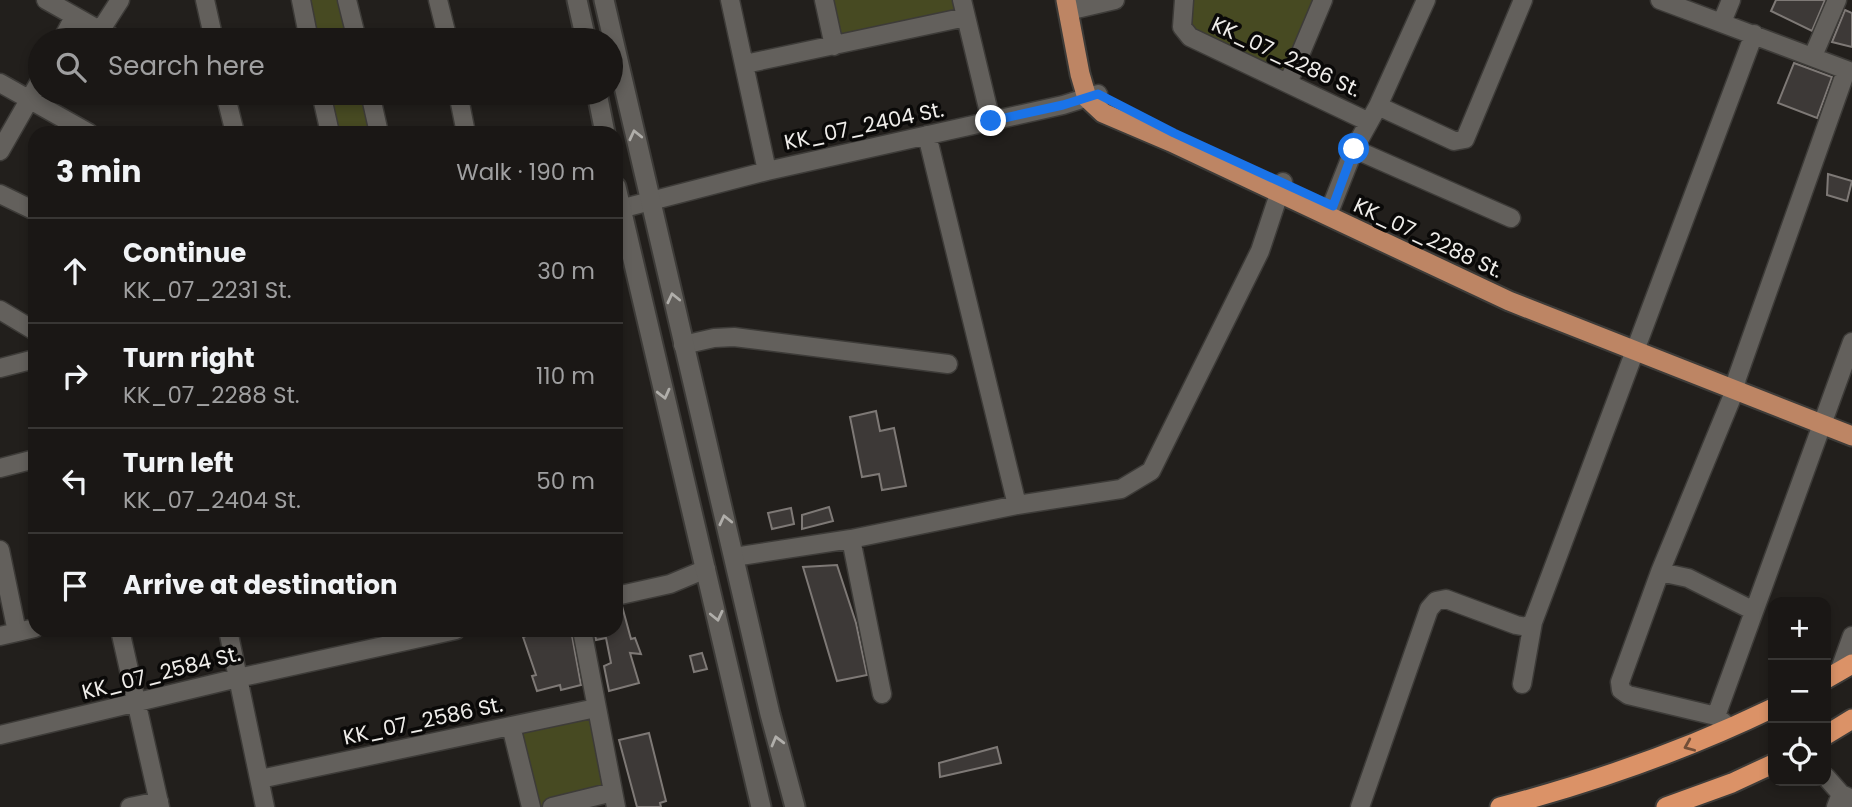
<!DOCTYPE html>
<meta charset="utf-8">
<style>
:root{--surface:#1a1715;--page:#23201e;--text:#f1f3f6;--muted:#9f9fa0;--line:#383634}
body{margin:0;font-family:Poppins,sans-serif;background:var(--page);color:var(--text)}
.controls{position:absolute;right:21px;bottom:21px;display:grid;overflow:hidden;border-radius:14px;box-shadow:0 4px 10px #0003}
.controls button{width:63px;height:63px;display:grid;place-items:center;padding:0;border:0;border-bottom:2px solid var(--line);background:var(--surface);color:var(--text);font:35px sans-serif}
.stop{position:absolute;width:21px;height:21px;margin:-16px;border:5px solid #1a73e8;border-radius:50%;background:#fff}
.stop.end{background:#1a73e8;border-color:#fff;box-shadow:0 2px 7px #0008}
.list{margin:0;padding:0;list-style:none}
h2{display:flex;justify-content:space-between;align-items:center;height:91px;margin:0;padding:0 28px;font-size:30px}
h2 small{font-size:23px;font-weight:400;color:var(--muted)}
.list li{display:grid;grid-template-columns:46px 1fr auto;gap:21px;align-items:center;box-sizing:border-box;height:105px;padding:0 28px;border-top:2px solid var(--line)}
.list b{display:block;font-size:26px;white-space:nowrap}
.list p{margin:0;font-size:23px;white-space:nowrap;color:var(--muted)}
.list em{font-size:23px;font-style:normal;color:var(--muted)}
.icon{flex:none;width:38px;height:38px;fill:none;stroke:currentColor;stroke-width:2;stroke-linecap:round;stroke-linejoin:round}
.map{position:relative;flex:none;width:1852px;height:807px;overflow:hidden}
.search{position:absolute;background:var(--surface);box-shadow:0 4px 10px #0003;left:28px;top:28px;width:595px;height:77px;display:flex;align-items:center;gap:18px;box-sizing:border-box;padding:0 24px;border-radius:38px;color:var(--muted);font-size:26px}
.panel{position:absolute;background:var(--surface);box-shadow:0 4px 10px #0003;left:28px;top:126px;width:595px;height:511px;border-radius:21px}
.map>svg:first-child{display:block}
</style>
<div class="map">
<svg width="1852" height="807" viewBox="0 0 1852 807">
<rect width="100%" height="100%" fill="#221f1c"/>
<path fill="#474a22" d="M301 0H347L357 40H309Z
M824 0H962L966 17 834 46Z
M1185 0H1323L1288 83 1184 31Z
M321 93H370L379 133H330Z
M596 708 613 792 552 807H531L511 726Z"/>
<path fill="#3d3937" stroke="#7e7976" stroke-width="2" d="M1776 0H1825L1812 31 1771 11Z
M1845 10 1852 13V47L1832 42Z
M1794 63 1832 77 1817 118 1778 103Z
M1828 174 1852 181 1847 201 1827 195Z
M876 411 880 431 894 428 906 486 882 490 879 474 862 477 850 417Z
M829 507 833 521 802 529V515Z
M791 508 794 524 772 529 768 513Z
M837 565 856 623 867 675 837 681 803 567Z
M622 606 631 639 635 638 641 654 630 653 639 683 609 691 604 666 611 663 606 638 596 640 594 630H616V607Z
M545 630H571L581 685 561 690 560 685 537 691 532 676 536 675 523 637Z
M702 653 707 669 694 672 690 656Z
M649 733 666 801 660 803 661 807H637L619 740Z
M997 747 1001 763 940 777 939 763Z"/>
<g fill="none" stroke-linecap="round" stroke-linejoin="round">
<defs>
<path id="minor" d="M46 0 117 40
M205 0 214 40
M301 0 309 40
M347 0 357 40
M438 0 448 40
M730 0 767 171
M824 0 834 46
M962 0 991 121
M1184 0 1182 27 1190 37 1369 122
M1660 0 1852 72
M1068 11 1115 0
M1722 22 1731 0
M100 31 120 0
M62 40 74 17
M1813 56 1837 0
M745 64 966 17
M0 83 89 133
M1288 83 1323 0
M225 93 235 133
M321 93 330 133
M370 93 379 133
M458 93 466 133
M1378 106 1454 141 1465 139 1523 0
M927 135 1017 505
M1354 149 1511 218
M0 151 40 81
M0 194 35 211
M616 210 767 171 1063 105 1098 94
M1328 215 1354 149 1378 106 1426 0
M0 310 35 331
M683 345 714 338 734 337 948 364
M0 368 35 359
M0 468 35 459
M851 539 882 694
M0 550 17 632
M734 557 851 539 1017 505 1121 489 1151 471 1260 251 1283 182
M1660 572 1688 578 1754 611
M616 596 670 584 706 569
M120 630 160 807
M228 630 265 807
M582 630 616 807
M0 636 35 628
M1839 672 1852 636
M1522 684 1533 622
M1716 716 1852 342
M511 726 531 807
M1730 728 1716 716 1628 695 1621 690 1620 682 1660 572 1735 390 1737 378 1846 71
M0 735 238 678 456 630
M1826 777 1841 794
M260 779 596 708
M130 807 159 801
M552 807 613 792
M1360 807 1429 609 1436 601 1446 599 1516 625 1527 627 1533 622 1754 34
M1836 807 1841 794 1852 799"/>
<path id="tertiary" d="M577 0 586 40
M604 0 770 714 795 807
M597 93 605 133
M616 187 761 807"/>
<path id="primary" d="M1066 0 1080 74 1087 98 1103 113 1171 142 1509 301 1852 436"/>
<path id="trunk" d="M1826 679 1852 664
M1826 735 1852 719
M1500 807C1595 782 1684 751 1773 708
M1666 807 1732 783 1773 764"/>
</defs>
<use href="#minor" stroke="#3d3b38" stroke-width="21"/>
<use href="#tertiary" stroke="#3d3b38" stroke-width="23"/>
<use href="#primary" stroke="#3d3b38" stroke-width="23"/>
<use href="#trunk" stroke="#3d3b38" stroke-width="23"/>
<use href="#minor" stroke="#63605c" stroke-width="18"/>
<use href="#tertiary" stroke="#63605c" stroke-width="19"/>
<use href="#primary" stroke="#bd8564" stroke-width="19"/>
<use href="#trunk" stroke="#db9267" stroke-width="19"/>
</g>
<defs><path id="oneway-chevron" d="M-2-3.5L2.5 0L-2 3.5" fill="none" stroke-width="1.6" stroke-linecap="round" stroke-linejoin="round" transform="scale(1.75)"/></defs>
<g stroke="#b0aeaa">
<use href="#oneway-chevron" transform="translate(635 135) rotate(-103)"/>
<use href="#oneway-chevron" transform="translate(673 298) rotate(-103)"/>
<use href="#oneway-chevron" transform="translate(664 394) rotate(76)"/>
<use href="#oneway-chevron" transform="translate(725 520) rotate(-103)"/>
<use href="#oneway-chevron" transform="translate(717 616) rotate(77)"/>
<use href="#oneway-chevron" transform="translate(777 741) rotate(-105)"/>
</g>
<use stroke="#724e38" href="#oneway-chevron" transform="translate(1689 746) rotate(157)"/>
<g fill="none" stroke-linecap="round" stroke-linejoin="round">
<path stroke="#1a73e8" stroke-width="9" d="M991 121 1063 105 1098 94 1174 133 1333 206 1354 149"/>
</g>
<g text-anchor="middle" stroke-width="7" stroke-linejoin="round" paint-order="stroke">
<g font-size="21" fill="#efedea" stroke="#0a0908">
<text transform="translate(1286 57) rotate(25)" y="7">KK_07_2286 St.</text>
<text transform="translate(864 126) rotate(-12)" y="7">KK_07_2404 St.</text>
<text transform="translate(1428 238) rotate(25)" y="7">KK_07_2288 St.</text>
<text transform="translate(161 673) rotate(-14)" y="7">KK_07_2584 St.</text>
<text transform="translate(423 721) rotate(-12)" y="7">KK_07_2586 St.</text>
</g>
</g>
</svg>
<div class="controls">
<button>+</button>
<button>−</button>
<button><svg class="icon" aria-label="locate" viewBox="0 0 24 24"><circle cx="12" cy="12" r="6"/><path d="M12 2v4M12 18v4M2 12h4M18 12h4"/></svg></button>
</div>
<div class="stop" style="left:1354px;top:149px"></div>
<div class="stop end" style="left:991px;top:121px"></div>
<div class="search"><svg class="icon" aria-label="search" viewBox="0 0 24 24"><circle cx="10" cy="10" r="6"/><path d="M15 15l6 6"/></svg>Search here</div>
<section class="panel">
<h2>3 min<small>Walk · 190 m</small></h2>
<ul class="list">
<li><svg class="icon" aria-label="ahead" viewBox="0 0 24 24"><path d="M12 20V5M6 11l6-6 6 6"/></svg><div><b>Continue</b><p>KK_07_2231 St.</p></div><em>30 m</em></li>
<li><svg class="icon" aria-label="right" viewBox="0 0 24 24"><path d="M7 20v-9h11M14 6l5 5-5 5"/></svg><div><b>Turn right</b><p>KK_07_2288 St.</p></div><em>110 m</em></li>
<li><svg class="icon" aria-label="left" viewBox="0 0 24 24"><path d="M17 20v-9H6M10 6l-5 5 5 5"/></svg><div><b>Turn left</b><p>KK_07_2404 St.</p></div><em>50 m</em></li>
<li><svg class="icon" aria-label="arrive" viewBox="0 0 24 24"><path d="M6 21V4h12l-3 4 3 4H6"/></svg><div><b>Arrive at destination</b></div></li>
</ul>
</section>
</div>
